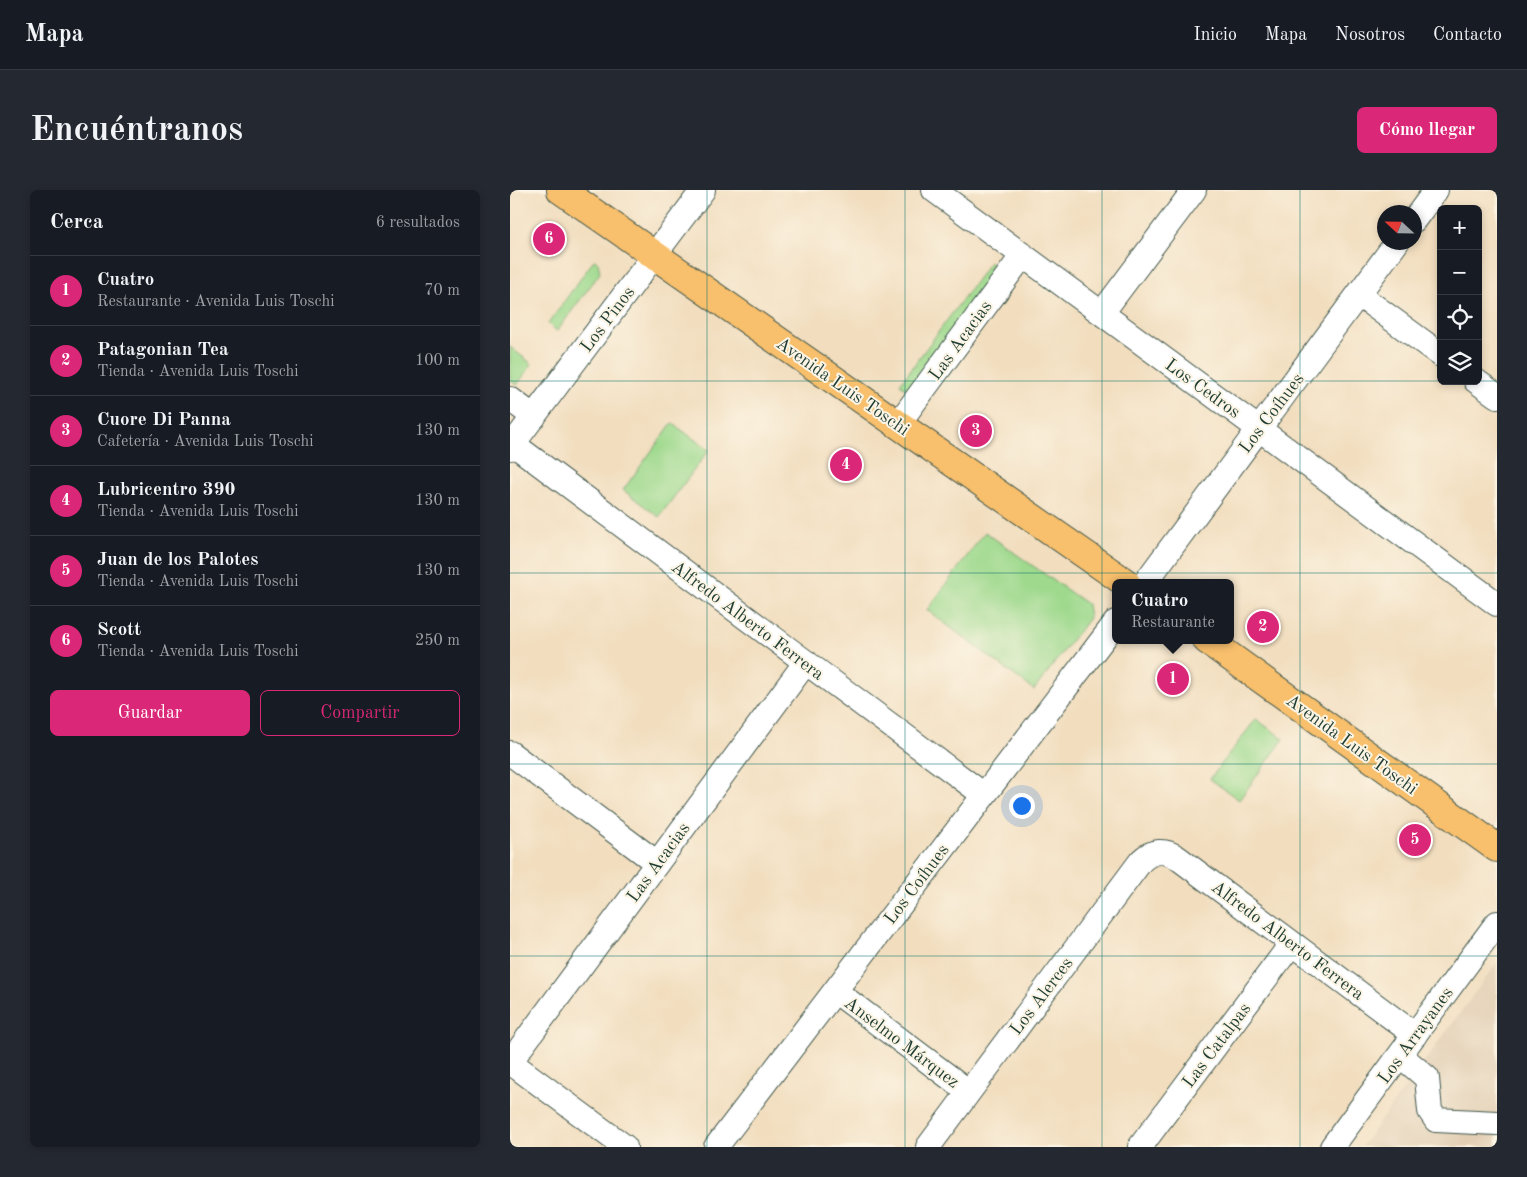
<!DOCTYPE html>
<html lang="es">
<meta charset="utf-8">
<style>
:root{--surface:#171b24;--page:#242831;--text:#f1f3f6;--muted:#9ea1a6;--line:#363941;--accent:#db2777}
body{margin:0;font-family:"Old Standard TT",serif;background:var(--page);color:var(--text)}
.controls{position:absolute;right:15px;top:15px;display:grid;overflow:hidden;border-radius:8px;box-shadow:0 2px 8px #0003}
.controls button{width:45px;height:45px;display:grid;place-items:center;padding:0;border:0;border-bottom:1px solid var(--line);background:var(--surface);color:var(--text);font:25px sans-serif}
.compass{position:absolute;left:867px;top:15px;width:45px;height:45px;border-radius:50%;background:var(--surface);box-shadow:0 2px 8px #0003;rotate:292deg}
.you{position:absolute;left:511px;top:615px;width:18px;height:18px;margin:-12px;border:4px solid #fff;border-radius:50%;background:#1a73e8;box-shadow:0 0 0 8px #1a73e833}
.badge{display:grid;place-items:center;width:32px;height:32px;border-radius:50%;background:var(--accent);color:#fff;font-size:16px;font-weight:700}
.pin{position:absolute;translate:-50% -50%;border:2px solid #fff;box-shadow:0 1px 5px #0006}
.popup{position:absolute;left:602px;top:389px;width:122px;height:65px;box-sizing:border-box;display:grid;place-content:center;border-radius:8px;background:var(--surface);filter:drop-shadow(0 1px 4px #0005);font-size:16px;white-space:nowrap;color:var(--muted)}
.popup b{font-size:19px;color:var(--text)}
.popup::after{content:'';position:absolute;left:50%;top:100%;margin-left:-10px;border:10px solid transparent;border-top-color:var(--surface)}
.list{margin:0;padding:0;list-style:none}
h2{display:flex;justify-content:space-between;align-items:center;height:65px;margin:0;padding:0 20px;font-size:21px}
h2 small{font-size:16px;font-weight:400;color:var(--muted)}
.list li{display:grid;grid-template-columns:32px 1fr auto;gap:15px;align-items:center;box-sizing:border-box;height:70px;padding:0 20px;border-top:1px solid var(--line)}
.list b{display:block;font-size:19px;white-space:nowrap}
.list p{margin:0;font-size:16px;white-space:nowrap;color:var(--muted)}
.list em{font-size:16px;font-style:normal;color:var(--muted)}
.actions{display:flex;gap:10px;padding:15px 20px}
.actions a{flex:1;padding:11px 0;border:1px solid var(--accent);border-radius:8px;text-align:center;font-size:18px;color:var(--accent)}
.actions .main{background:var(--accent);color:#fff}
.icon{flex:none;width:28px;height:28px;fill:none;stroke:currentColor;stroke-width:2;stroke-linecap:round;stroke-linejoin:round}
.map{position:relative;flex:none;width:987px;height:957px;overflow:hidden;border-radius:8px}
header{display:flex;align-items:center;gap:30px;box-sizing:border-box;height:70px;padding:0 25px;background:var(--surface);border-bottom:1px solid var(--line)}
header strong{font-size:24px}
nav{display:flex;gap:28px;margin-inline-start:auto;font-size:18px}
.intro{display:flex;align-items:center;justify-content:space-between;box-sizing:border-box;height:120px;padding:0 30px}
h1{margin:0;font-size:35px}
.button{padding:12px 22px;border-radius:8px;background:var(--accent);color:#fff;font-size:18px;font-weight:700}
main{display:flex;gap:30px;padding:0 30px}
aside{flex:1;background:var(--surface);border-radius:8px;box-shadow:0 2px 8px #0003}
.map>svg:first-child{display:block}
</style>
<header>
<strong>Mapa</strong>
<nav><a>Inicio</a><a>Mapa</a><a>Nosotros</a><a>Contacto</a></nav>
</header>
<div class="intro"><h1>Encuéntranos</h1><a class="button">Cómo llegar</a></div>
<main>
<aside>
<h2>Cerca<small>6 resultados</small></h2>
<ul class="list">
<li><span class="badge">1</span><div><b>Cuatro</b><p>Restaurante · Avenida Luis Toschi</p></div><em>70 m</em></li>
<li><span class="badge">2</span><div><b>Patagonian Tea</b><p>Tienda · Avenida Luis Toschi</p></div><em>100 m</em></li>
<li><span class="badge">3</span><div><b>Cuore Di Panna</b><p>Cafetería · Avenida Luis Toschi</p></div><em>130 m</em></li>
<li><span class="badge">4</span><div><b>Lubricentro 390</b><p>Tienda · Avenida Luis Toschi</p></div><em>130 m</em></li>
<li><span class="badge">5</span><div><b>Juan de los Palotes</b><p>Tienda · Avenida Luis Toschi</p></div><em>130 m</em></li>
<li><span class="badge">6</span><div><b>Scott</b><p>Tienda · Avenida Luis Toschi</p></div><em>250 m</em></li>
</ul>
<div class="actions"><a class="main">Guardar</a><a>Compartir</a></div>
</aside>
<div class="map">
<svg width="987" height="957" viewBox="0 0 987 957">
<rect width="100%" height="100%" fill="#fcf5e5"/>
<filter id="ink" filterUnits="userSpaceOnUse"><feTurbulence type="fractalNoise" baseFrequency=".02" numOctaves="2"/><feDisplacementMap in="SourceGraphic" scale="10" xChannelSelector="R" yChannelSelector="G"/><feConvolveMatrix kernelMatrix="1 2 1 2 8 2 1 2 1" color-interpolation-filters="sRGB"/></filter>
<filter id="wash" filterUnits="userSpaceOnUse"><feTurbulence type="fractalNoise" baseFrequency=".0096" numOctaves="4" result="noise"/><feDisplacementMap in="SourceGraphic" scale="20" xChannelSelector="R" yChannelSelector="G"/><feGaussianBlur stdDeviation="1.12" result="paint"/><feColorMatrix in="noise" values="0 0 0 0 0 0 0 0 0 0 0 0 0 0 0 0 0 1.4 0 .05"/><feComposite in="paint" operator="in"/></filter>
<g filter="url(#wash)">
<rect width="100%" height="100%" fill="#f2debf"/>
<path fill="#e2ceb3" d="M987 773V957H851L908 880Z"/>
<path fill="#9ed98d" stroke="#5e8b60" d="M84 70 88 72 90 83 47 141 38 134Z
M480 72 491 80 401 202 390 194Z
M0 157 22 174 7 195 0 190Z
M162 233 199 260 149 327 113 300Z
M475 342 577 414 579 428 524 500 417 420Z
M746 529 774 549 729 610 700 589Z"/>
</g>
<g filter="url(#ink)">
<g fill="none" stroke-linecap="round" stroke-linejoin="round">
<defs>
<path id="minor" d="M424 0 987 414
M904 30 926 0
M849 105 931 165
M592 123 684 0
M966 191 987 206
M0 209 24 227
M388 234 513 65
M3 254 474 605
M0 258 193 0
M635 393 887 52
M0 563 147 673
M325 801 459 902
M890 865 917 888 920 921 926 930 987 933
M115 957 0 872 296 472
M206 957 606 432
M418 957 631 671C642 660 655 659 668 668L905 845
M630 957 782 753
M822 957 987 733"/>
<path id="major" d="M51 0 616 393
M697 450 987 658"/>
</defs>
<use href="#minor" stroke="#3f5549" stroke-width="26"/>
<use href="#major" stroke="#3f5549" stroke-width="30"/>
<use href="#minor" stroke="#fff" stroke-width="24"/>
<use href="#major" stroke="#f8bf6c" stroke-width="28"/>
</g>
</g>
<path fill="none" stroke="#0f766e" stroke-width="1" stroke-opacity="0.55" d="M197 0V957M395 0V957M592 0V957M790 0V957M0 191H987M0 383H987M0 574H987M0 766H987"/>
<g text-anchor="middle" stroke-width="4" stroke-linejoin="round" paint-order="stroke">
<g font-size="18" fill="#1f3d34" stroke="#fcf5e5">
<text transform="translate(97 129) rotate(-53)" y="6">Los Pinos</text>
<text transform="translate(450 150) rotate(-54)" y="6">Las Acacias</text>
<text transform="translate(333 196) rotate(35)" y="6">Avenida Luis Toschi</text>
<text transform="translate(693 198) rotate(36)" y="6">Los Cedros</text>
<text transform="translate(761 223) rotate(-53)" y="6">Los Coíhues</text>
<text transform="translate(238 430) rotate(37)" y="6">Alfredo Alberto Ferrera</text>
<text transform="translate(842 554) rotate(36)" y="6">Avenida Luis Toschi</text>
<text transform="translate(148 672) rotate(-54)" y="6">Las Acacias</text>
<text transform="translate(406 694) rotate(-53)" y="6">Los Coíhues</text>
<text transform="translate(778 750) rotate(37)" y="6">Alfredo Alberto Ferrera</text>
<text transform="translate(531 806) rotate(-53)" y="6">Los Alerces</text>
<text transform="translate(905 845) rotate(-54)" y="6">Los Arrayanes</text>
<text transform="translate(392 852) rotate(37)" y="6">Anselmo Márquez</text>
<text transform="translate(706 855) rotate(-53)" y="6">Las Catalpas</text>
</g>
</g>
</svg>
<div class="controls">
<button>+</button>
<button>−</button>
<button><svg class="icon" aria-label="locate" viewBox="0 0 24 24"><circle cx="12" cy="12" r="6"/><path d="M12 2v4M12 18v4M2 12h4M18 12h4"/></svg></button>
<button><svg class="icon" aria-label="layers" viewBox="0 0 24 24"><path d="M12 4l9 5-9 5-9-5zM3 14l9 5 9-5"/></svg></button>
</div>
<svg class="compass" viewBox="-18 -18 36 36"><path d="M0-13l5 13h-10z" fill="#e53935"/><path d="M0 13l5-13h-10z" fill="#9ea1a6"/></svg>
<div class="you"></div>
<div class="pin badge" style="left:663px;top:489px">1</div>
<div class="popup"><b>Cuatro</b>Restaurante</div>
<div class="pin badge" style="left:753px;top:437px">2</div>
<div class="pin badge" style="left:466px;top:241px">3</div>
<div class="pin badge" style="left:336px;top:275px">4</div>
<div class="pin badge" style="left:905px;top:650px">5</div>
<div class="pin badge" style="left:39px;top:49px">6</div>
</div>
</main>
